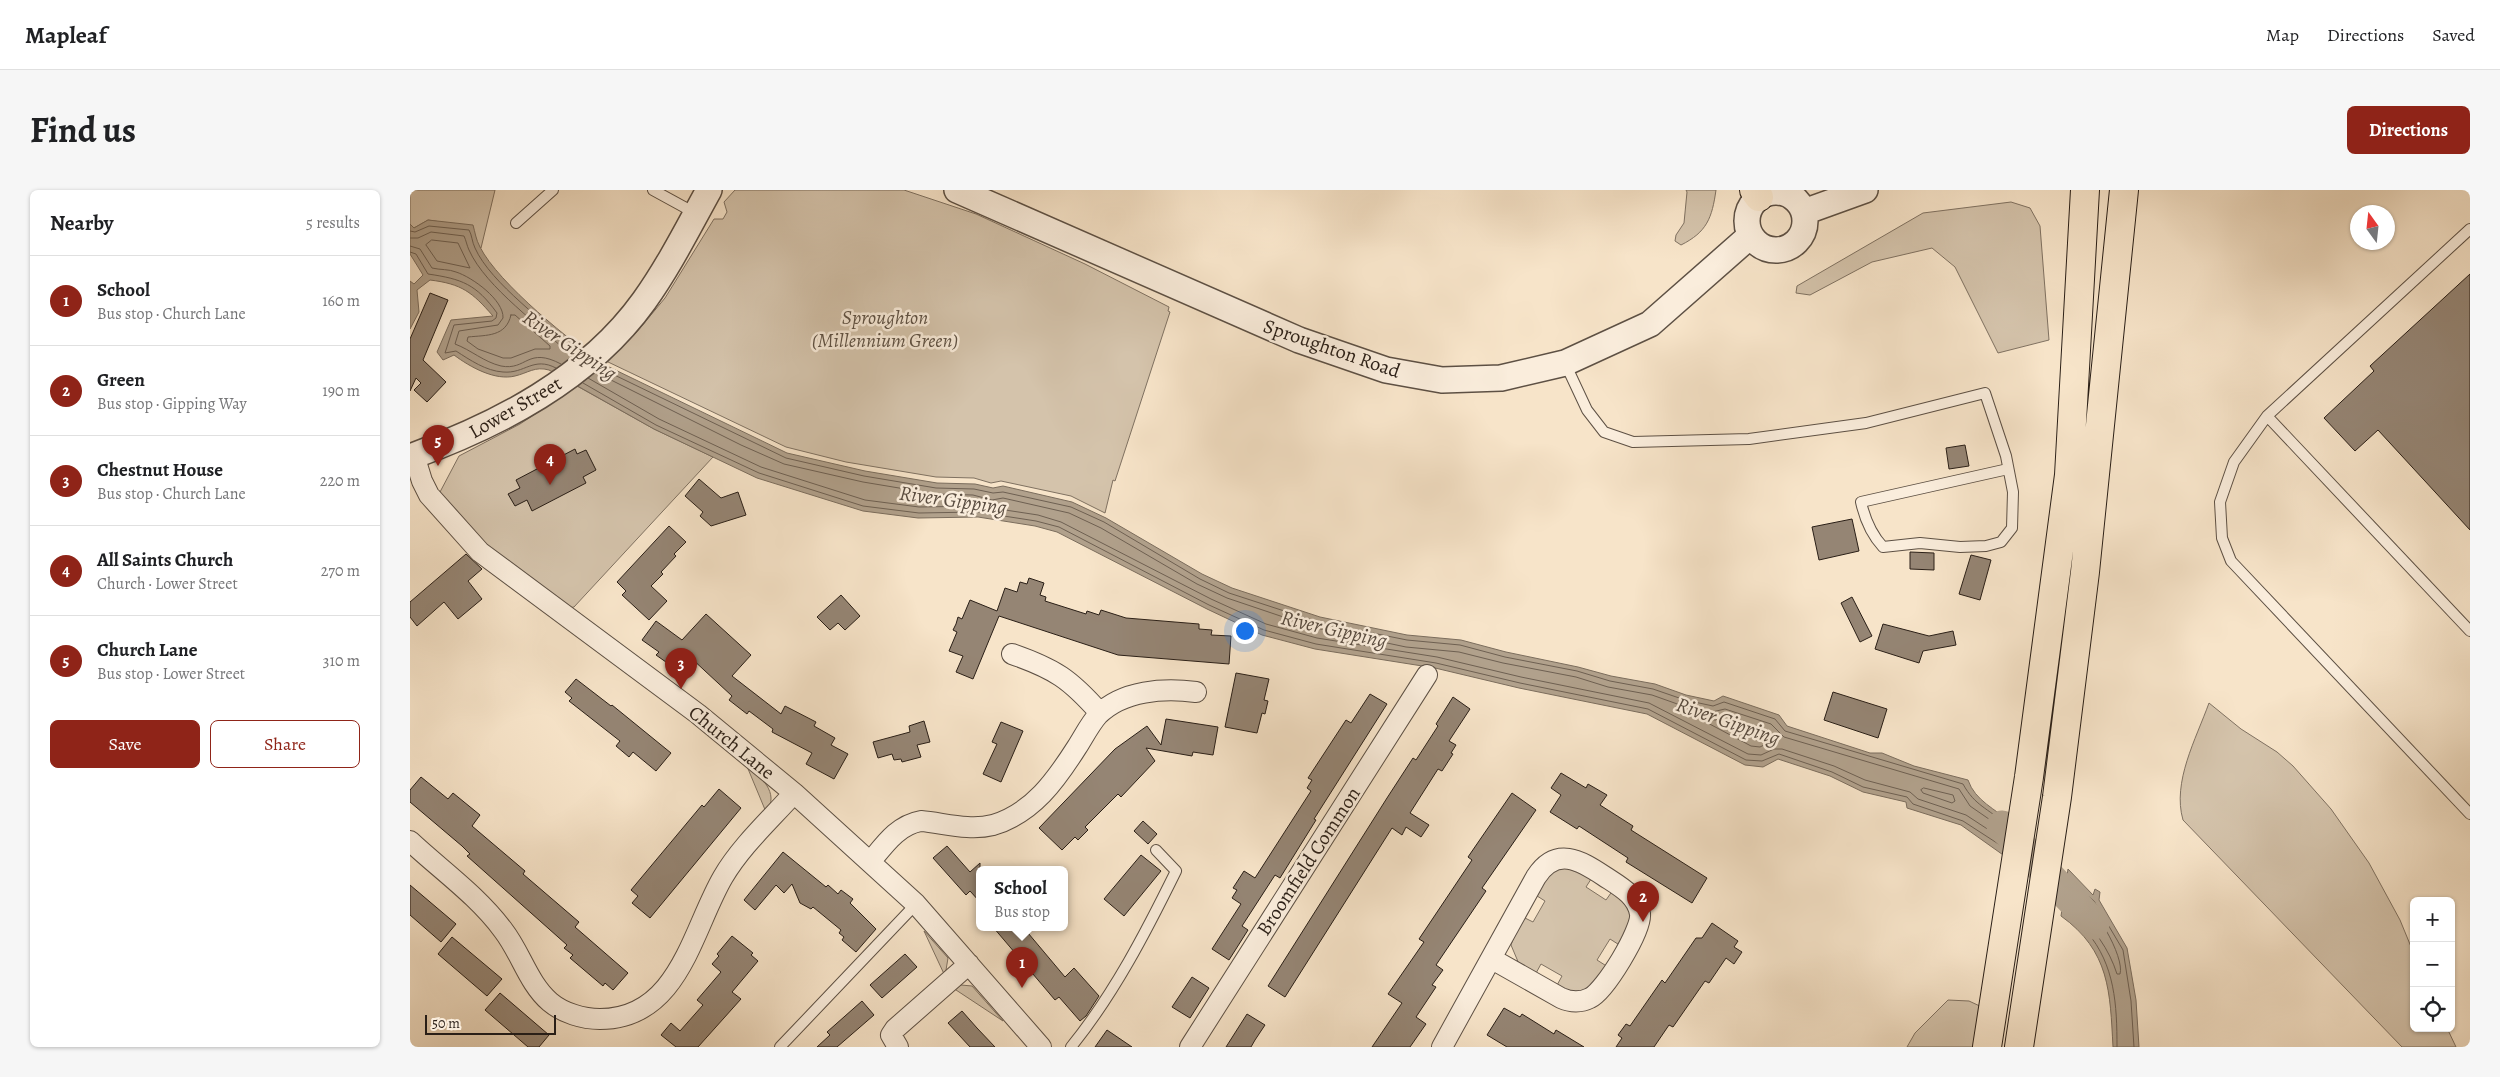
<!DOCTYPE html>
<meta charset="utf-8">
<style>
:root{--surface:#fff;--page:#f6f6f6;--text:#202124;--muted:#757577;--line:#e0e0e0;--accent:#8f2418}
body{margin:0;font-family:Alegreya,serif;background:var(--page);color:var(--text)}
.controls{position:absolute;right:15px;bottom:15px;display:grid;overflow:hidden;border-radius:8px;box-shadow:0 1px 4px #0004}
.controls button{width:45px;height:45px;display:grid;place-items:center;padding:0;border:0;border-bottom:1px solid var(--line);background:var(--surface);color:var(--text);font:25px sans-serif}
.compass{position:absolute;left:1940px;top:15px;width:45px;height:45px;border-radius:50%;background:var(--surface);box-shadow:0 1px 4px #0004;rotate:345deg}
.scale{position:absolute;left:15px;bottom:12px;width:131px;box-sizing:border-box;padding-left:5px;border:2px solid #2a1f17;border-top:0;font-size:14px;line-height:18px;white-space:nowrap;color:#2a1f17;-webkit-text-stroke:4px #faeddc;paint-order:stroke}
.you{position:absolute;left:834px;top:440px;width:18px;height:18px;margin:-12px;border:4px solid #fff;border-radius:50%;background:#1a73e8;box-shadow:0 0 0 8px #1a73e833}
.badge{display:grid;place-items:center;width:32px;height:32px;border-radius:50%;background:var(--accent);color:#fff;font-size:16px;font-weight:700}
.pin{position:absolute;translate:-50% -41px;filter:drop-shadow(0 1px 2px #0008)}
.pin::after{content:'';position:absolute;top:26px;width:18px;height:15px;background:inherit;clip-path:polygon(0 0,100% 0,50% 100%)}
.popup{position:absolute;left:566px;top:676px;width:92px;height:65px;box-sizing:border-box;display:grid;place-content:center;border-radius:8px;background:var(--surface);filter:drop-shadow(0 1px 4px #0005);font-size:16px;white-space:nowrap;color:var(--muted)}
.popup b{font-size:19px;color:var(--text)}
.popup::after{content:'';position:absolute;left:50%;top:100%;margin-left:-10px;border:10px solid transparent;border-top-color:var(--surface)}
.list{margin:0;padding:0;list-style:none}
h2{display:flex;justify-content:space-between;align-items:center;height:65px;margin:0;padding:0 20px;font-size:21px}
h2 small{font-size:16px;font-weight:400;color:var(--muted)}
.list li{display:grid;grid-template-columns:32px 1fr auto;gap:15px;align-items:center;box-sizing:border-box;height:90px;padding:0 20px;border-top:1px solid var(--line)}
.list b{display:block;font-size:19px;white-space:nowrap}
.list p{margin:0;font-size:16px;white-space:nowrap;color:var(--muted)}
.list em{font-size:16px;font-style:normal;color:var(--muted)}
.actions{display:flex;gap:10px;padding:15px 20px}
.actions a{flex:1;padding:11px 0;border:1px solid var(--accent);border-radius:8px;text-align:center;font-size:18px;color:var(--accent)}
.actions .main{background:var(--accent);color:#fff}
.icon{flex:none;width:28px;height:28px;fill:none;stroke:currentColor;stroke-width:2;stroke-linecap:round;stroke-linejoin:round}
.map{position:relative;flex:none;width:2060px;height:857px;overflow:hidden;border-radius:8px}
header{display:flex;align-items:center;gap:30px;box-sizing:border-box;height:70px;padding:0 25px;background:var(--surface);border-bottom:1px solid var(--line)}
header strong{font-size:24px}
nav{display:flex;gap:28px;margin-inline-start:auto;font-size:18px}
.intro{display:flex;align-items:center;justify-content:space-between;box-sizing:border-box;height:120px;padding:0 30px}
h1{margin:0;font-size:35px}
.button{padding:12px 22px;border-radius:8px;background:var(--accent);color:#fff;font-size:18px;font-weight:700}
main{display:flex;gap:30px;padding:0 30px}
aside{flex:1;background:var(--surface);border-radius:8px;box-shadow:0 1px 4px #0004}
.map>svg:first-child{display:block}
</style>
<header>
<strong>Mapleaf</strong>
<nav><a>Map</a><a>Directions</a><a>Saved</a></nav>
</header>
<div class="intro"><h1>Find us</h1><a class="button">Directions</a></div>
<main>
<aside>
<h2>Nearby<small>5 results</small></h2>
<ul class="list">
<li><span class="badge">1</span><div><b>School</b><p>Bus stop · Church Lane</p></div><em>160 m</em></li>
<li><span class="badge">2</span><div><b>Green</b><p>Bus stop · Gipping Way</p></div><em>190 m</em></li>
<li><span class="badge">3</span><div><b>Chestnut House</b><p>Bus stop · Church Lane</p></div><em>220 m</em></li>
<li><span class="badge">4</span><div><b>All Saints Church</b><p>Church · Lower Street</p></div><em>270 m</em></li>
<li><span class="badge">5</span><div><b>Church Lane</b><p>Bus stop · Lower Street</p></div><em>310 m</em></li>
</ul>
<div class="actions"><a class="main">Save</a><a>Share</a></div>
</aside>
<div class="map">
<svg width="2060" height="857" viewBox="0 0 2060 857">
<rect width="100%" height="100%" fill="#f7e4c9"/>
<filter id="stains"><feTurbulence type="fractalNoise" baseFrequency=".004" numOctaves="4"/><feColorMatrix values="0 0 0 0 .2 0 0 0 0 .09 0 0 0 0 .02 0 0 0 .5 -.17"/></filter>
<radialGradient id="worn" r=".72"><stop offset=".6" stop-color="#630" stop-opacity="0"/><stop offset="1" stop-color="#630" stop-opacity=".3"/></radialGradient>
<path fill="#d4c3ab" stroke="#7f7161" d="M0 0H85L71 58 37 33 18 30 4 38 0 34Z
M325 0H494L566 24 675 74 759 117 758 121 760 122 705 291 703 290 695 323 661 306 591 291 581 293 564 288 526 287 436 272 376 257 196 171 226 143 255 108 304 29H313L317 22 314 12Z
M1276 0H1306C1302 28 1297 42 1271 55L1265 51 1266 45 1274 33 1277 2Z
M1601 12 1620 18 1630 36 1639 150 1588 163 1545 77 1522 58 1462 72 1400 105 1386 103 1387 96 1513 23Z
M167 196 244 239 303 267 164 417 159 418C125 392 42 342 30 302L49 266 110 234Z
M1799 513 1831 539 1867 562 1883 576 1921 619 1959 673 1990 730 2004 764V838H2037L2046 857H1992L1773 630C1762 592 1786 549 1799 513Z
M336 574C349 585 371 603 356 622Z
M1154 676 1183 686 1176 697 1196 710 1203 700 1210 705 1223 725 1211 756 1200 749 1187 770 1198 777 1174 805 1146 797 1152 786 1131 774 1125 785 1109 774 1101 755 1111 726 1123 732 1135 711 1124 704 1133 688Z
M514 741 538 768 535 786Z
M551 795 562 796 593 831 543 798Z
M1538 810 1559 811 1574 818 1568 857H1497L1505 843Z"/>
<path fill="#b1a18c" stroke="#7b6d5d" d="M18 30 63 35C65 42 66 50 70 57 88 93 163 154 197 176L377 263 455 281 527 293 565 294 583 298 593 296 662 312 696 328 792 384 822 398 910 427 997 445 1051 450 1096 462 1168 477 1201 486 1245 494 1276 505 1304 511 1313 506 1369 525 1377 536 1460 563H1472L1504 576 1558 590C1565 611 1586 619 1601 633L1596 667 1551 635 1497 618 1496 612 1453 602 1420 586 1368 569 1353 577 1335 575 1237 524 1109 498 1025 478 905 459 852 445 797 419 647 342 625 336 568 327 508 328 453 321 347 288 244 239 139 180C125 176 118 183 105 186 85 191 60 177 44 165L33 170 27 162 41 130 83 126C62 102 52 94 20 90L7 100 9 122 0 139V91L4 94 13 85 0 64V34L4 38Z
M1658 679 1683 705 1685 699 1690 702 1689 710 1717 758 1726 810 1729 857H1703C1700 802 1700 761 1651 726Z"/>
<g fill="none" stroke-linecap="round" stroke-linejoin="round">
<path stroke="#6e6052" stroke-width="1" d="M0 41 5 42 19 36 59 40C62 45 62 52 65 58 81 94 138 133 166 162
M0 48H8L21 42 54 46C56 50 57 56 59 60 76 98 132 136 161 166
M22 50 48 53 60 78 27 71 16 55Z
M0 56 10 59 22 78C30 80 39 79 46 82 62 87 94 110 93 128L88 135 49 141 45 154C61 160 74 172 91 176 117 181 117 156 151 174
M0 62 6 64 18 84C52 89 66 94 87 123L86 128 82 131 44 135 35 163 46 161C60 170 76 181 93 182 115 184 123 166 146 178
M101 125H105L140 156V159H125L101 168H93L68 159 57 151 58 147C77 145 96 147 101 125Z
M178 188 249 229 351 277 455 310 509 317 569 316 628 325 651 332 801 409 856 434 907 448 1027 467 1111 487 1239 513 1338 564 1351 565 1364 559H1372L1424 576 1455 590 1500 602 1508 609 1556 625 1585 644 1588 643 1589 636 1560 616 1549 599 1374 547 1361 534 1315 519 1302 522 1273 516 1242 505 1198 497 1166 487 1093 473 1049 462 996 457 906 438 817 408 787 394 691 338 659 323 593 308 582 310 563 305 525 304 453 292 374 274 331 255 185 182
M173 193 246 235 349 283 453 316 509 323 568 322 626 331 649 337 799 415 854 440 906 454 1026 473 1110 493 1238 519 1336 570 1352 571 1369 564 1422 582 1453 597 1497 607 1503 614 1553 631 1590 655 1593 654 1595 634C1578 618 1565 616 1553 594L1375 541 1365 529 1314 512 1303 516 1275 510 1243 499 1200 491 1167 481 1095 467 1050 455 997 450 908 432 819 403 790 389 694 332 661 317 593 302 583 303 564 299 526 298 454 286 376 268 190 178
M1316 527 1356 541 1362 551 1350 557 1341 556 1294 531 1296 529 1305 530Z
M1514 598 1543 605 1545 611 1542 613 1513 603 1511 600Z
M1666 707C1683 711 1715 767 1710 784H1707C1699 759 1684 738 1664 721Z
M1707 857C1707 815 1705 775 1677 742 1671 735 1663 730 1657 724L1662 693 1684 711 1713 760 1721 811 1724 857"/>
<path stroke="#b1a18c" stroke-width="31" d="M1592 636 1684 734"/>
</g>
<path fill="#958574" stroke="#2a1f17" d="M2060 84V340L1968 240 1945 261 1914 228 1964 181 1960 176Z
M20 103 38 110 13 170 36 192 17 212 4 200 11 193 6 188 0 201V149Z
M1555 255 1559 276 1539 279 1536 258Z
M165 259 167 264 176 260 186 280 173 287 176 293 122 321 117 310 105 316 98 304 110 298 106 290Z
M289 289 311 308 328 302 336 325 301 336 290 326 293 322 275 306Z
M1442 329 1449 361 1409 370 1402 337Z
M259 336 276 352 264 364 266 366 251 382 253 384 241 396 257 411 239 430 212 405 216 401 207 392Z
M1500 362 1524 363V380L1500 379Z
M56 364 72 379 58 391 72 409 48 429 34 412 7 436 0 427V412Z
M1561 365 1581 370 1570 410 1549 404Z
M619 388 634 393 630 405 636 407 635 411 676 424 677 421 689 425 691 420 716 428 789 434V439L802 440 801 445 821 446 819 474 708 465 589 426 563 489 546 482 553 466 539 461 547 442 543 440 546 434 548 427 552 429 560 410 587 421 595 398 607 402 610 392 617 394Z
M431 405 450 426 435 440 428 433 420 440 407 427Z
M1442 407 1462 446 1450 452 1431 413Z
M296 424 341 465 322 486 371 524 375 516 406 532 404 536 425 548 421 555 438 564 424 589 396 574 402 563 362 542 363 539 339 521 337 524 319 510 322 506 280 467 271 478 265 474 263 477 246 465 249 462 232 450 246 431 272 450Z
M1473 434 1519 446 1543 441 1546 455 1513 461 1509 473 1465 459Z
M826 483 859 489 854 510 858 511 855 524 852 523 847 543 815 537Z
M166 489 201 516 202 515 261 563 246 581 223 562 219 567 206 556 210 551 159 511 162 508 155 502Z
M1423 502 1477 519 1468 548 1414 530Z
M960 504 977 514 904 629 906 630 870 688 865 685 832 736 838 740 819 770 802 759 831 714 822 708 827 700 823 698 834 681 845 688 901 601 897 598 902 590 898 588 936 530 941 533Z
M1043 507 1060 519 1039 551 1046 555 1041 563 1043 564 1032 581 1028 579 1000 623 1019 635 1011 647 996 637 992 645 982 638 875 807 858 796 977 608 1003 568 1006 570 1028 536 1026 534Z
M756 529 808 537 803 565 783 562 782 566 736 558 745 571 711 607 708 604 675 637 678 640 668 650 665 647 652 660 629 638 705 559 737 536 751 555Z
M514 531 520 552 507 555 511 567 492 572 491 569 484 570 482 564 468 568 463 552 500 542 499 536Z
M591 532 613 541 591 592 573 584 587 554 582 552Z
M1151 583 1176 598 1178 594 1197 605 1190 615 1223 636 1221 640 1297 688 1282 713 1216 672 1218 668 1169 636 1167 639 1140 622 1151 605 1141 598Z
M11 587 38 609 43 603 70 625 62 636 115 681 113 684 169 732 165 737 218 783 203 800 195 793 193 796 160 768 163 765 154 758 157 755 57 666 60 664 52 656 0 612V600Z
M309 599 331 618 240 728 222 713 228 706 221 700 292 615 294 617Z
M1102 603 1126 620 1072 698 1076 701 1026 775 1033 780 1022 795 1026 797 1006 827 1016 834 1000 857H962L992 813 978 804 1014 752 1009 749 1062 670 1058 667Z
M733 631 747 644 738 654 724 641Z
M537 656 560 682 570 673V712L560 701 556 705 523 668Z
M373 662 416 697 418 695 428 704 431 700 443 709 440 713 466 739 446 762 432 750 434 747 429 743 431 740 403 717 401 719 390 713 382 694 374 703 366 695 345 720 334 710Z
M731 665 751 681 714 726 694 709Z
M0 695 46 734 31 752 0 725Z
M1302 733 1328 751 1324 757 1332 762 1324 774 1316 768 1299 793 1295 791 1263 837 1259 835 1244 857H1206L1212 848 1208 845 1216 834 1220 836 1252 790 1255 793 1286 748H1292Z
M583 737H613L655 787 664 778 689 806 676 826 670 831 649 807 645 810Z
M322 746 343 763 341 765 348 771 322 802 331 809 288 857H266L251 845 261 833 270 841 293 815 287 810 311 782 302 774 309 766 307 764Z
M42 747 92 789 77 806 28 764Z
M495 764 507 777 472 808 460 795Z
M782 787 799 798 780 828 762 817Z
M90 803 139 845 129 857H118L75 820Z
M452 811 464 825 427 857H407L420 845 417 842Z
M1094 818 1110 827 1112 824 1144 844 1146 840 1174 857H1097L1077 845Z
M552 821 567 838 585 857H560L538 833Z
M837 824 855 835 845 850 841 857H816Z
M697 840 722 857H685Z"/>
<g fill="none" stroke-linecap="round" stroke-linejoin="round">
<defs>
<path id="service" d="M243 0 285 23
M106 33 143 0
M2060 39 1857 226 1824 272 1810 312 1812 348 1821 371 2060 624
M1155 173 1177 220 1194 242 1223 252 1339 249 1456 233 1575 203 1596 266 1603 302 1602 338 1591 352 1576 356 1550 357 1510 353 1473 357C1461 344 1455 330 1451 312L1598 279
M1857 226 2060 441
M370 857 506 714
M661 857C704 804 736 742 766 681L746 660"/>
<path id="minor" d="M4 265 12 291 19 305 70 362 288 524 384 603 506 714 631 857
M602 464C645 479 660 489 690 523
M0 651C31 680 68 706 93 740 111 763 118 793 140 812 153 823 173 829 190 829 269 829 282 740 313 687 331 656 361 629 384 603
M461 671C475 654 488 635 511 631 534 633 559 641 583 635 623 623 646 590 667 557 674 546 680 534 688 525 713 500 754 498 786 502
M488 857 481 845 485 839 559 774
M780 857 1017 485
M1032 857 1126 687C1146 656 1170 670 1194 686 1209 696 1227 705 1230 724 1232 740 1195 801 1180 808 1170 813 1160 812 1151 808L1082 769"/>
<path id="tertiary" d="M547 0 889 150 976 180 1032 190 1091 188 1155 173 1240 134 1340 46
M1337 31a29 29 0 1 1 58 0a29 29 0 1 1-58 0Z
M1394 22 1455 0
M0 267C88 235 178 189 234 111 259 76 278 38 299 0"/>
<path id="trunk" d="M1344 0 1349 7
M1577 857 1619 587 1659 285 1675 0
M1609 857 1647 607 1675 382 1714 0"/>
</defs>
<use href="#service" stroke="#5d5044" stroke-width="12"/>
<use href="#minor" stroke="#5d5044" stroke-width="22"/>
<use href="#tertiary" stroke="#5d5044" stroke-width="28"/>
<use href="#trunk" stroke="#2a1f17" stroke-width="30"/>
<use href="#service" stroke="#faeddc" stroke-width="10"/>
<use href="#minor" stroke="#faeddc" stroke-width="20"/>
<use href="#tertiary" stroke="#faeddc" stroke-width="25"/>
<use href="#trunk" stroke="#f7e4c9" stroke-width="28"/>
</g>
<g text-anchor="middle" stroke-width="5" stroke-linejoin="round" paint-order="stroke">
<g font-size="20" font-style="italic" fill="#5d5043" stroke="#faeddc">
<text x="475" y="134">Sproughton<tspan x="475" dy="23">(Millennium Green)</tspan></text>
</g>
<g font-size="20" fill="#2a1f17" stroke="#faeddc">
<text transform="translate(922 158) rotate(19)" y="7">Sproughton Road</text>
<text transform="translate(105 217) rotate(-30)" y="7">Lower Street</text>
<text transform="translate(322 552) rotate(39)" y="7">Church Lane</text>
<text transform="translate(898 671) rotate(-57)" y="7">Broomfield Common</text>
</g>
<g font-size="21" font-style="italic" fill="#594c40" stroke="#faeddc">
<text transform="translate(160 155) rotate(34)" y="7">River Gipping</text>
<text transform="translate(543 310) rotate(8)" y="7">River Gipping</text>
<text transform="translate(924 439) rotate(13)" y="7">River Gipping</text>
<text transform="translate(1318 531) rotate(19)" y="7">River Gipping</text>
</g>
</g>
<rect width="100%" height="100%" filter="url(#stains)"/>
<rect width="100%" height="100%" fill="url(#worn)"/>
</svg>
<div class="controls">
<button>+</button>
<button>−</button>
<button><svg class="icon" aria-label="locate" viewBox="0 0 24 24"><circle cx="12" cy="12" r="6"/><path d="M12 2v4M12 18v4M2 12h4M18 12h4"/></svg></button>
</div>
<svg class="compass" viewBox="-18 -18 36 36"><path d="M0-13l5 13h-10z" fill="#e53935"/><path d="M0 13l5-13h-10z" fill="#757577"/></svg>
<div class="scale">50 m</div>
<div class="you"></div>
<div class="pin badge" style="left:612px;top:798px">1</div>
<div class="popup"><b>School</b>Bus stop</div>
<div class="pin badge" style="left:1233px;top:732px">2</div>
<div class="pin badge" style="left:271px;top:499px">3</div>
<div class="pin badge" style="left:140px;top:295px">4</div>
<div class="pin badge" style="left:28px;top:276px">5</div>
</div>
</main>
